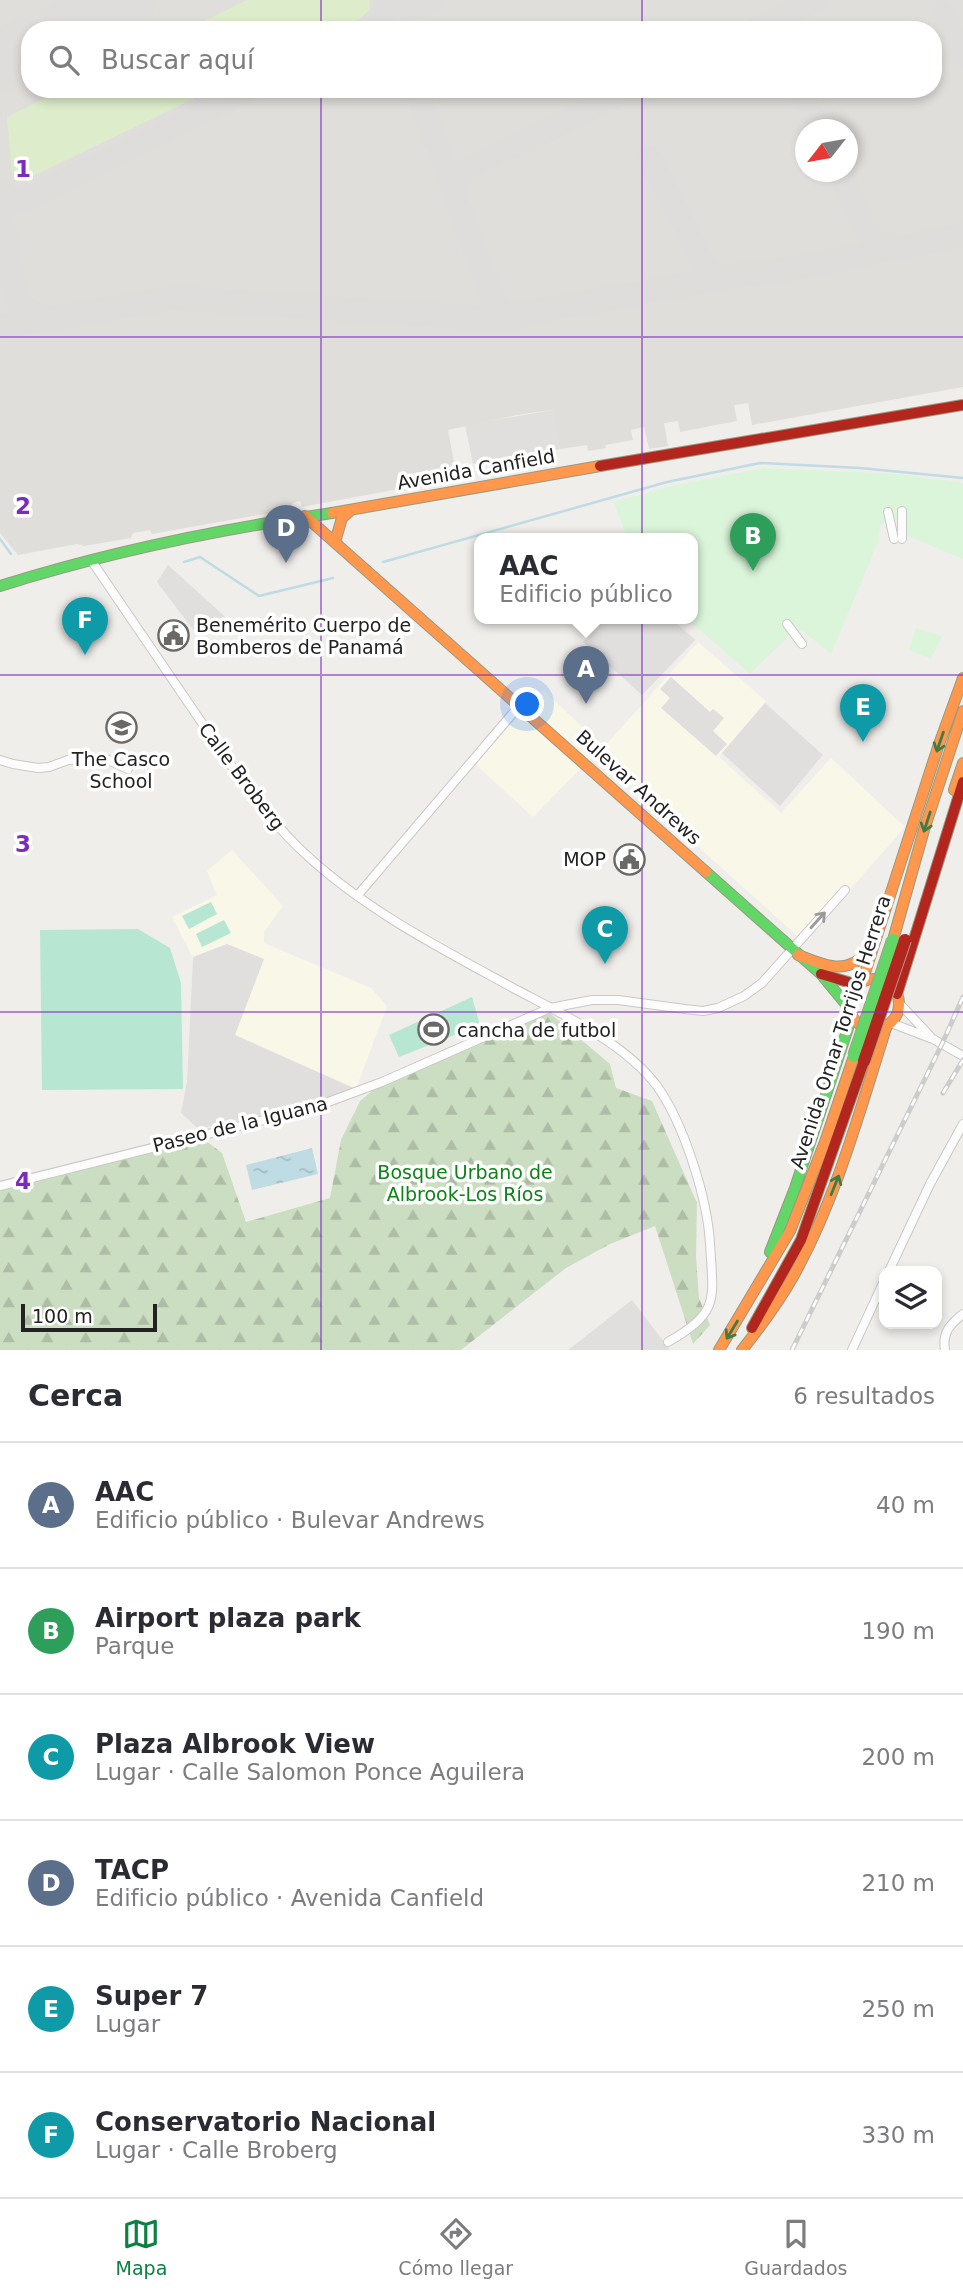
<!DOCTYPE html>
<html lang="es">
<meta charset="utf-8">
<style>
:root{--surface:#fff;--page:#f2f2f3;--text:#2b2b33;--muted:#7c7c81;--line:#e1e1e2;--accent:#0b8043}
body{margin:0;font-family:"DejaVu Sans",sans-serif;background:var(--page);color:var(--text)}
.controls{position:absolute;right:21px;bottom:21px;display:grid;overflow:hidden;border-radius:14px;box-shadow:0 4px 10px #0003}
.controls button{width:63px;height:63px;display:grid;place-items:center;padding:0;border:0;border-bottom:2px solid var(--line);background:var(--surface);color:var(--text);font:35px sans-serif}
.compass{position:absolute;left:795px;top:119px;width:63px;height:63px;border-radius:50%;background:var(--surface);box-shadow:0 4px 10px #0003;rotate:239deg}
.scale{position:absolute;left:21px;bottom:18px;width:136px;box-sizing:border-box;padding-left:7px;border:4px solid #222;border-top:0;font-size:19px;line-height:24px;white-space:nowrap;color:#222;-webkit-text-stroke:5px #fff;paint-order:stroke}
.you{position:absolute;left:528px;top:705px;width:24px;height:24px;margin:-18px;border:5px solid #fff;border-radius:50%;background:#1a73e8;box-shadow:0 0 0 10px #1a73e833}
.badge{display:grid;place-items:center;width:46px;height:46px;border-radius:50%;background:var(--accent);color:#fff;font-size:23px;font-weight:700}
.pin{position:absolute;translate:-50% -58px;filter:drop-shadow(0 2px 4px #0008)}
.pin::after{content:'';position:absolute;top:37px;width:24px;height:21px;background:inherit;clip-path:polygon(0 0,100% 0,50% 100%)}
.popup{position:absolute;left:474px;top:533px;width:224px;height:91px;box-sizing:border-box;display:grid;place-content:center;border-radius:14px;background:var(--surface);filter:drop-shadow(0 2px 5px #0005);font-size:23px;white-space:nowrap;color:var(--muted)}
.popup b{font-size:26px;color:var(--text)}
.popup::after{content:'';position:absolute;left:50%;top:100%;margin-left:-14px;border:14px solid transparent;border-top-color:var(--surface)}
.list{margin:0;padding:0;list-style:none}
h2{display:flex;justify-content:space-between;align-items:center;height:91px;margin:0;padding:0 28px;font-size:30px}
h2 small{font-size:23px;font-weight:400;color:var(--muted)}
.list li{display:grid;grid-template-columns:46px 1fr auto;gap:21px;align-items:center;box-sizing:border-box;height:126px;padding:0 28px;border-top:2px solid var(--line)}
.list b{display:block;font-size:26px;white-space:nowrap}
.list p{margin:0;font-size:23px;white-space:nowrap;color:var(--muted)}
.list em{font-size:23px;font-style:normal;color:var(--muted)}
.icon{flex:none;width:38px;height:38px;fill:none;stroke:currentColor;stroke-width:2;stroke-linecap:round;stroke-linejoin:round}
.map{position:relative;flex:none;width:963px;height:1350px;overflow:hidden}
.search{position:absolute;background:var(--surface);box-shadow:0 4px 10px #0003;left:21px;right:21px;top:21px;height:77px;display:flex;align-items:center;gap:18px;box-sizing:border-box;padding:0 24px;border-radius:28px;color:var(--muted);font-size:26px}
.sheet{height:847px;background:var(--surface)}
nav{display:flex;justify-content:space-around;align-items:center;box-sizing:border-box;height:98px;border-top:2px solid var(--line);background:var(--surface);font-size:19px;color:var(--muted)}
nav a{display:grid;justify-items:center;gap:4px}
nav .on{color:var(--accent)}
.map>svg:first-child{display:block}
</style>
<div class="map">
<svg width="963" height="1350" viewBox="0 0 963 1350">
<defs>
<pattern id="forest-firs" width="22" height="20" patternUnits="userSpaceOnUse" patternTransform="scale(1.75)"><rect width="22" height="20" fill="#cbdec1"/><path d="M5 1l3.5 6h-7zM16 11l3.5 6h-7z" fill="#aebea6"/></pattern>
<pattern id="water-ripples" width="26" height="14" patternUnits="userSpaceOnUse" patternTransform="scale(1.75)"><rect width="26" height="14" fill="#bfdbe3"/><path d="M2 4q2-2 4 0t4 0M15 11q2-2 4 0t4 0" fill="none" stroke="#a4bcc2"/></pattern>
</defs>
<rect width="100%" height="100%" fill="#f0eeeb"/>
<path fill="#f8f7e8" d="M698 642 766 701 719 757 781 813 831 758 905 827 804 942 595 754 533 817 475 764 543 690 604 747Z
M232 850 283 906 264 932V943L371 988 387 1006 356 1089 278 1112 198 1129 181 1113 187 1081 193 958 172 917 217 895 207 871Z"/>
<path fill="#e0deda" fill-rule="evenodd" d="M0 0H963V387L752 425 748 403 734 405 737 421 680 432 678 421 664 423 668 446 649 449 644 427 631 430 633 440 605 445 606 448 588 451 587 445 560 449 552 410 517 415 448 430 457 478 302 507 300 501 292 503V509L152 534 150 530 133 533 131 538 84 546 77 544 18 555 0 533ZM30 30H933V89H30ZM806 130H848V172H806Z"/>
<path fill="#ddeccb" d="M247 0H370V1L369 10 361 18 337 30H186Z
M64 89H214L31 177 20 180 12 172 7 117Z"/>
<path fill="url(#forest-firs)" d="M545 1009 610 1064 616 1088 652 1101 697 1203 696 1256 699 1298 710 1325 693 1344 655 1226 610 1244 566 1268 461 1350H0V1189L201 1137 222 1153 246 1222 330 1198 341 1140 360 1101 384 1081 444 1049Z"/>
<path fill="#daf5da" d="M763 468 899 474 963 483V559L908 536 903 522C894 519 888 520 880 526L878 542 831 654 803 631H794L750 674 686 618H693V538H627L614 502 671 486Z
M916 628 942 636 931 659 909 650Z"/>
<path fill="#b7e6d2" d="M211 902 217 914 189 929 182 916Z
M224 920 231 933 202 947 196 934Z
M138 929 170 948 181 983 183 1089 42 1090 40 930Z
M472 997 480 1025 399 1057 389 1035Z"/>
<path fill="#e0dfde" d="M553 410 560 449 473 464 465 425Z
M168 565 232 623 215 625 198 636 157 582Z
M606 618H671L695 640 642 695 583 642Z
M671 677 710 712 713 709 724 718 713 731 727 744 716 756 661 708 670 698 660 689Z
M765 703 823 755 780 806 722 753Z
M227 944 264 959 235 1035 356 1089 278 1112 198 1129 181 1113 187 1081 193 957Z
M632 1300 670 1350H568Z"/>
<path fill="url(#water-ripples)" d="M312 1148 318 1174 252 1190 246 1165Z"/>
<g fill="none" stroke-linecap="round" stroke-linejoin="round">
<path stroke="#bfdbe3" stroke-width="2.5" d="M0 539 11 554
M184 562 200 557 259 596 333 578
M383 562 667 482 760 463 860 468 963 478"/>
<path stroke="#dedddc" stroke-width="24" d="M392 0C408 12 418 8 434 0
M942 12 963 56
M371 30C381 24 387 12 385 0
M754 30 816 0
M417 89 493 300 498 306 517 317
M799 89 819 130
M650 157 700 257 706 266 721 278
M839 172C848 190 858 222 872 236 878 243 889 245 897 247
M0 190 14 201 25 200 251 89
M457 199 459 179 470 167 632 89
M0 209 15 295C23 310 33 315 49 318
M0 327 175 298 494 319 721 278 795 268 963 235"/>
<path stroke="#dedddc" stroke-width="61" d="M64 30 125 0
M0 61 30 46"/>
<defs>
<path id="street" d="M902 511V539
M888 512 894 539
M91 560C127 613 164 667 200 720 231 765 260 810 299 848 361 908 440 948 515 989 562 1014 625 1043 657 1086 684 1124 707 1197 710 1243 713 1300 721 1311 668 1342
M787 624 802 644
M0 760 13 764 38 768 49 767 68 760 106 759 128 769
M357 896 519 706
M899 1003 930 1036
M891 1023 933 1039 963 1056
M0 1186 312 1108 382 1082 550 1008 592 1000H618L685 1009 703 1011 718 1008 744 996 762 983 845 890
M889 1271 930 1184 963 1124
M852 1350 884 1281
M945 1350C942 1333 950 1324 963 1314"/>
<path id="fast" d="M0 586C108 552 220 529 332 513
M706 872 821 974 849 1008
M770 1252 795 1188 852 1016"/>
<path id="slow" d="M332 513 600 466
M305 516 706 872
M335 542 342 518 350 511
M954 790 963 763
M893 940 924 830 963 711
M798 955C827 966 845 976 870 951
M849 1004a25 25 0 1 1 50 0a25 25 0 1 1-50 0Z
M862 982 938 747 963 678
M719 1350 790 1231 825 1142 854 1056
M742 1350C761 1326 779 1302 794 1275 837 1197 860 1110 887 1025"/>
<path id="jam" d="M600 466 963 405
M821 974 858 985
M897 994 963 782
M752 1328 801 1240 864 1061"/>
</defs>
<use href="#street" stroke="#c9c8c7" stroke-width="10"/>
<use href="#fast" stroke="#999a82" stroke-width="12"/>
<use href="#slow" stroke="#999a82" stroke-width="12"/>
<use href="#jam" stroke="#999a82" stroke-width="12"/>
<use href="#street" stroke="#fdfcfc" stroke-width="8"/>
<use href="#fast" stroke="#63d668" stroke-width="10"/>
<use href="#slow" stroke="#ff974d" stroke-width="10"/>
<use href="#jam" stroke="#b3261e" stroke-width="10"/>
<defs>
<path id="rail" d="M943 1093 963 1060
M792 1350 942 1044 963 997"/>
</defs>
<use href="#rail" stroke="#ccc" stroke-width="5"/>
<use href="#rail" stroke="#fff" stroke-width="2.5" stroke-dasharray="8" stroke-linecap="butt"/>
<defs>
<path id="fast-bridge" d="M854 1056 893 940"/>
<path id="jam-bridge" d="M864 1061 905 940"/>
</defs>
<use href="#fast-bridge" stroke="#a79c86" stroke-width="14" stroke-linecap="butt"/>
<use href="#jam-bridge" stroke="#a79c86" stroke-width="14" stroke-linecap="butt"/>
<use href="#fast-bridge" stroke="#63d668" stroke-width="12"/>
<use href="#jam-bridge" stroke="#b3261e" stroke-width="12"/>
</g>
<defs><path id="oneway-shaft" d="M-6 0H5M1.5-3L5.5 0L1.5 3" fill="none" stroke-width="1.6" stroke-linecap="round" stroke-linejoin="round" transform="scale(1.75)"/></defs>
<g stroke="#427c45">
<use href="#oneway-shaft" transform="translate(940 742) rotate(109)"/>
<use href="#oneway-shaft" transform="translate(927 822) rotate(108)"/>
<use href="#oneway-shaft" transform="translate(835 1185) rotate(-68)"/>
<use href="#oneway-shaft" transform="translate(732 1330) rotate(121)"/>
</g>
<use stroke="#9a9a9a" href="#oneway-shaft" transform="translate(818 920) rotate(-48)"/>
<path fill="none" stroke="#7b2cbf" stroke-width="2" stroke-opacity="0.55" d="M321 0V30M642 0V30M321 89V1350M642 89V1350M0 337H963M0 675H963M0 1012H963"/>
<defs>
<symbol id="civic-ring" viewBox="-11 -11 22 22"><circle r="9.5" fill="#fff" stroke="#6a6968" stroke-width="1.5"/><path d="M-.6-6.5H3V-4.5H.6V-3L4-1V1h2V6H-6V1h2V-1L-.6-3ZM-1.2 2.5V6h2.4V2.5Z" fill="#6a6968"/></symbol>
<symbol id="school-ring" viewBox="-11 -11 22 22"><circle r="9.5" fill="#fff" stroke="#6a6968" stroke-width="1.5"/><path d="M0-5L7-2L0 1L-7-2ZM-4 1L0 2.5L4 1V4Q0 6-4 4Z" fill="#6a6968"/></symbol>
<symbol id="stadium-ring" viewBox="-11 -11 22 22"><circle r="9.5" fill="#fff" stroke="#6a6968" stroke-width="1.5"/><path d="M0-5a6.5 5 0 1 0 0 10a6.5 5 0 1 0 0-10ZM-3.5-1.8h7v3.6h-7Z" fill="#6a6968"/></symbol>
</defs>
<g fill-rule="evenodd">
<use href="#civic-ring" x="156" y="618" width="35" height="35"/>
<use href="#school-ring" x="104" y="710" width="35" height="35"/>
<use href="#civic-ring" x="612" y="842" width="35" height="35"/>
<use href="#stadium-ring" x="416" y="1012" width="35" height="35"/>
</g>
<g text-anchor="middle" stroke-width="7" stroke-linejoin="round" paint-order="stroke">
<g font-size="19" fill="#222" stroke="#fff">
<text transform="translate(476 469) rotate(-10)" y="7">Avenida Canfield</text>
<text transform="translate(242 776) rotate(53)" y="7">Calle Broberg</text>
<text transform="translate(639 787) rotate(42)" y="7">Bulevar Andrews</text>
<text transform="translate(840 1032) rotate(-72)" y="7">Avenida Omar Torrijos Herrera</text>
<text transform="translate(240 1124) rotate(-14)" y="7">Paseo de la Iguana</text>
</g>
<g font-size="19" fill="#222" stroke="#fff" text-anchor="start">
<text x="196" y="632">Benemérito Cuerpo de<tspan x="196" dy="22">Bomberos de Panamá</tspan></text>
<text x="121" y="766" text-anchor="middle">The Casco<tspan x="121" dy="22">School</tspan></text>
<text x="606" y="866" text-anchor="end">MOP</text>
<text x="457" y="1037">cancha de futbol</text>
</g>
<g font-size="19" fill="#0c8416" stroke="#fff">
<text x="465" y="1179">Bosque Urbano de<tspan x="465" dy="22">Albrook-Los Ríos</tspan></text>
</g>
</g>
<g font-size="23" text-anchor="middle" font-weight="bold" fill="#7b2cbf" stroke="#fff" stroke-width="7" stroke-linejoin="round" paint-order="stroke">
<text x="23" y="177">1</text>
<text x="23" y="514">2</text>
<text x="23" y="852">3</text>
<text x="23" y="1189">4</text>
</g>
</svg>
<div class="controls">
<button><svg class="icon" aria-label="layers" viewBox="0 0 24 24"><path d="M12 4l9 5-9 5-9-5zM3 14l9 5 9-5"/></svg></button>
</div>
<svg class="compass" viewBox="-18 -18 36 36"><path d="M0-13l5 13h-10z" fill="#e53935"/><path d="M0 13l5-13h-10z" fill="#7c7c81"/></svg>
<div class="scale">100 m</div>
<div class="you"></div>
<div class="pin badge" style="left:586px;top:704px;background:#5c6f8a">A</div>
<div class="popup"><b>AAC</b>Edificio público</div>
<div class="pin badge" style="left:753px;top:571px;background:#2e9e5b">B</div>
<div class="pin badge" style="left:605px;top:964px;background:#0f9aa8">C</div>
<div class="pin badge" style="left:286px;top:563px;background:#5c6f8a">D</div>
<div class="pin badge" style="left:863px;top:742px;background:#0f9aa8">E</div>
<div class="pin badge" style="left:85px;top:655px;background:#0f9aa8">F</div>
<div class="search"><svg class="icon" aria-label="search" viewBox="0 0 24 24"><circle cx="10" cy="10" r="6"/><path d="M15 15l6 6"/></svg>Buscar aquí</div>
</div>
<section class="sheet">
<h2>Cerca<small>6 resultados</small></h2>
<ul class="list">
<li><span class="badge" style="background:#5c6f8a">A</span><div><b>AAC</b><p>Edificio público · Bulevar Andrews</p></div><em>40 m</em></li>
<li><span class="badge" style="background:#2e9e5b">B</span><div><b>Airport plaza park</b><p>Parque</p></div><em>190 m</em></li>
<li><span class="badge" style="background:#0f9aa8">C</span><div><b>Plaza Albrook View</b><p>Lugar · Calle Salomon Ponce Aguilera</p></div><em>200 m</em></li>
<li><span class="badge" style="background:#5c6f8a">D</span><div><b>TACP</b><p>Edificio público · Avenida Canfield</p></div><em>210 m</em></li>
<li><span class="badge" style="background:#0f9aa8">E</span><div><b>Super 7</b><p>Lugar</p></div><em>250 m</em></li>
<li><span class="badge" style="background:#0f9aa8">F</span><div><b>Conservatorio Nacional</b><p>Lugar · Calle Broberg</p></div><em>330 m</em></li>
</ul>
</section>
<nav>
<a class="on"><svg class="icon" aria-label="map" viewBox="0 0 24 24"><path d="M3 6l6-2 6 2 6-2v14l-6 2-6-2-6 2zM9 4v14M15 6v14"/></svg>Mapa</a>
<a><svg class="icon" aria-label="directions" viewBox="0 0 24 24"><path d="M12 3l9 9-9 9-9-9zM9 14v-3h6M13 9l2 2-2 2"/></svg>Cómo llegar</a>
<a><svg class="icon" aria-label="saved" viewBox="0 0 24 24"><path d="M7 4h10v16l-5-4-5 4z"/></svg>Guardados</a>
</nav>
